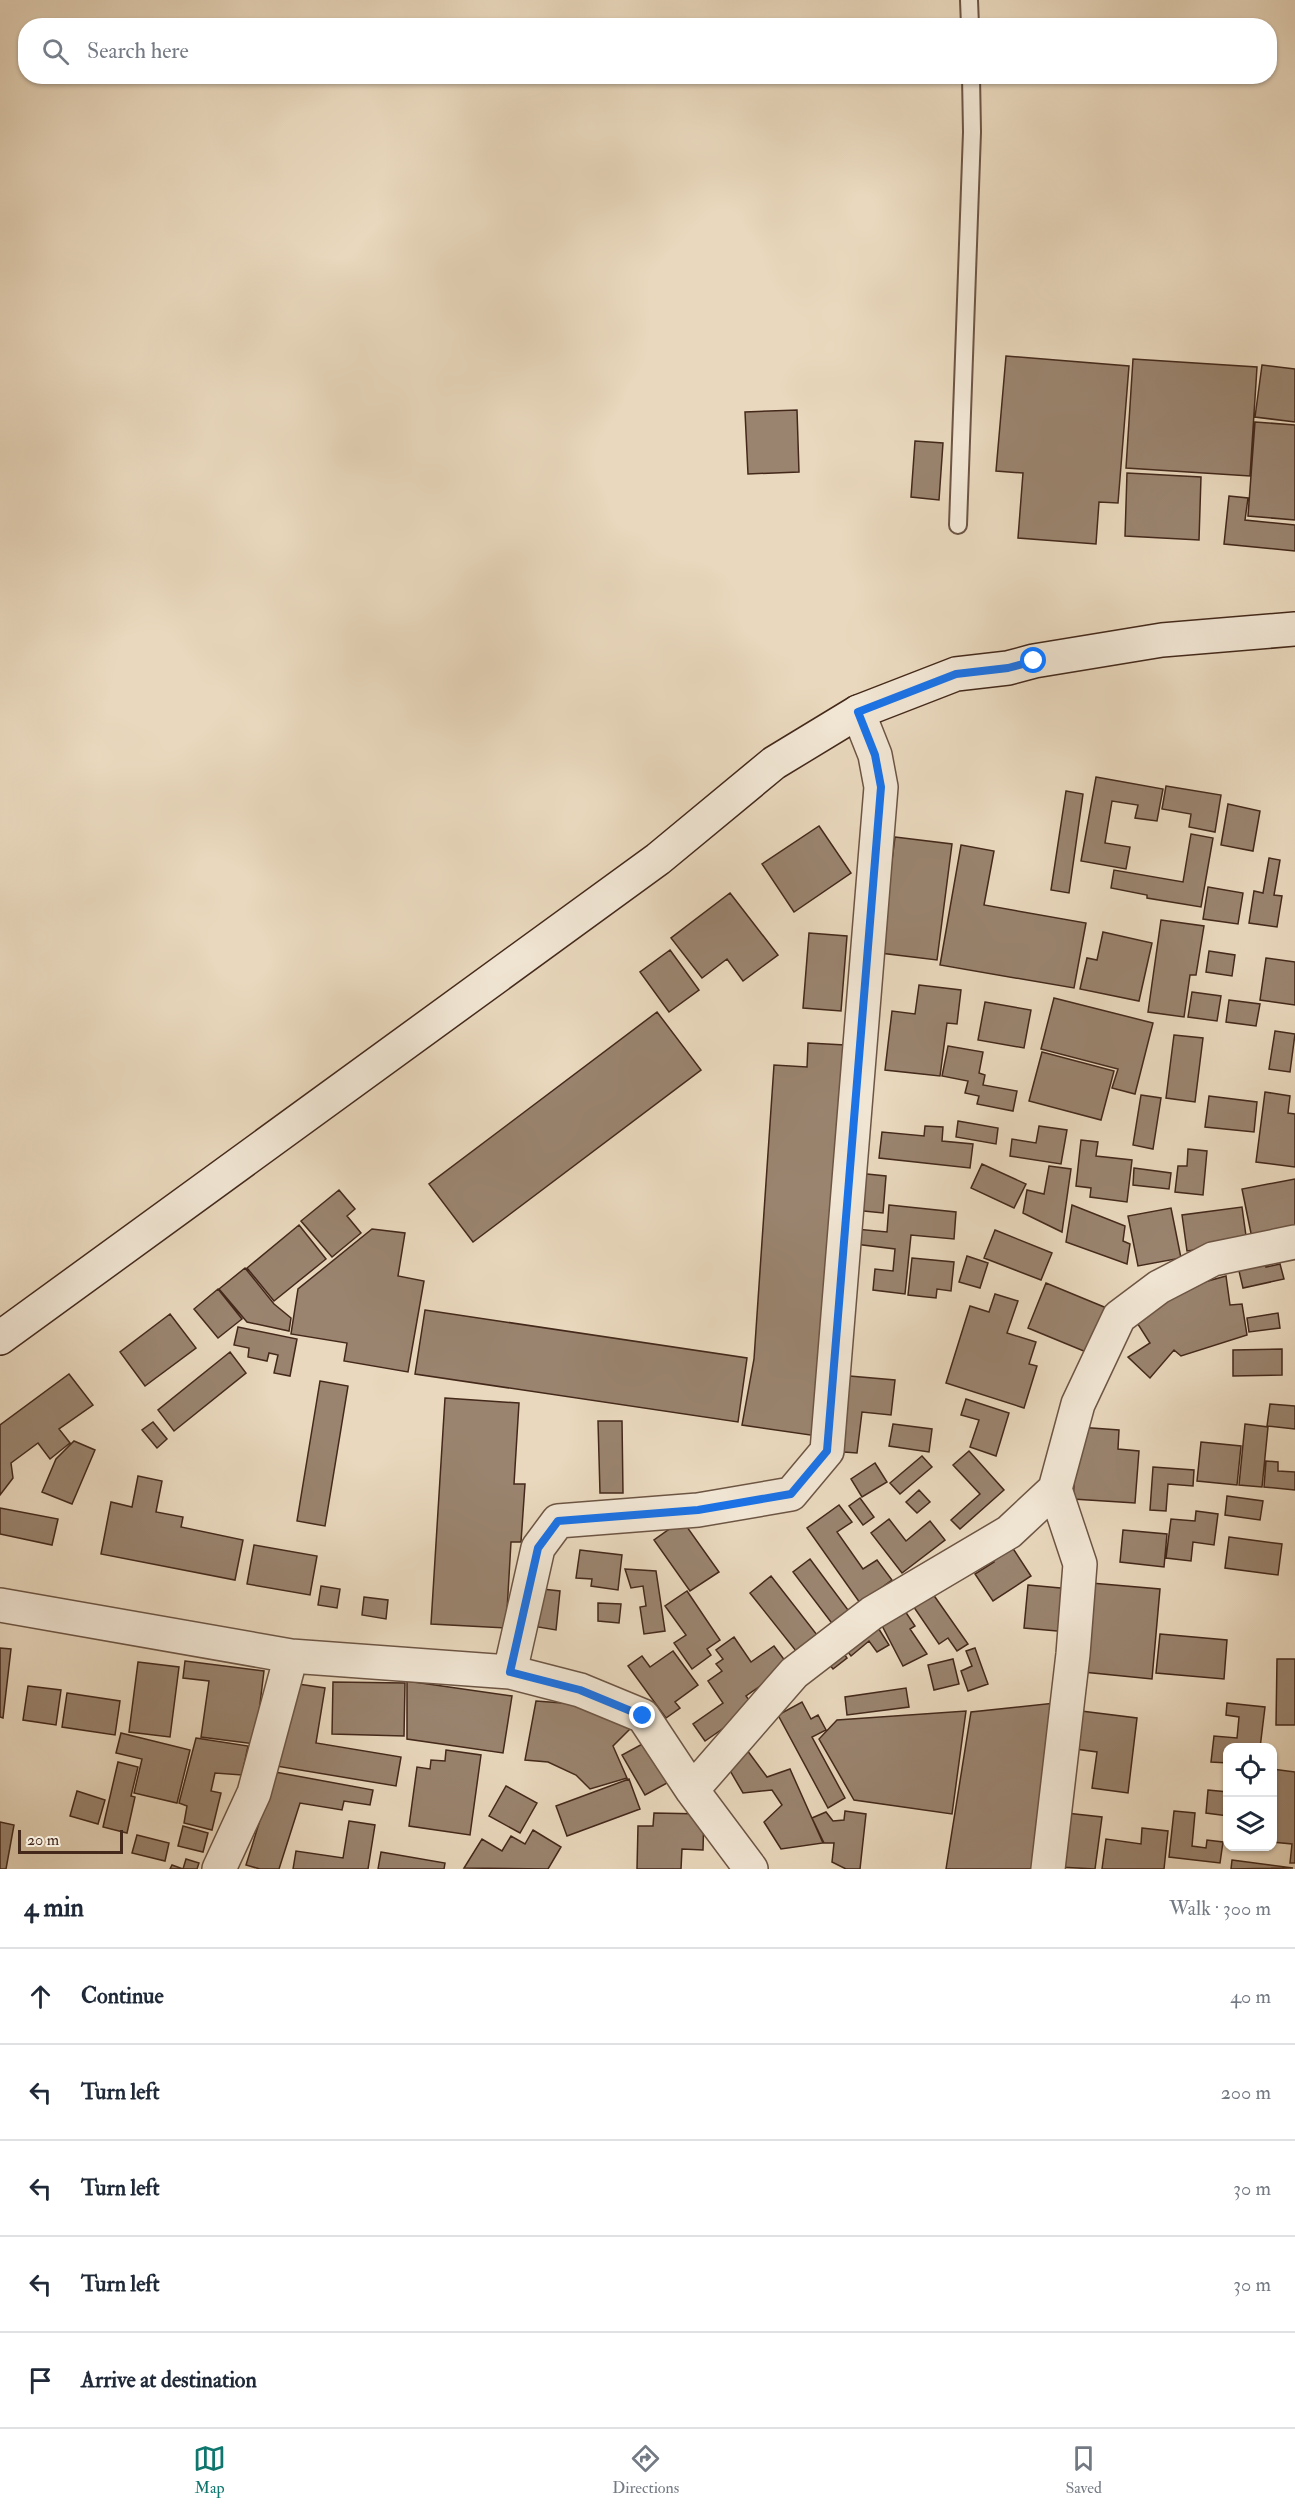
<!DOCTYPE html>
<meta charset="utf-8">
<style>
:root{--surface:#fff;--page:#f2f2f3;--text:#1f2937;--muted:#747a83;--line:#e0e1e3;--accent:#0f766e}
body{margin:0;font-family:"IM FELL Double Pica",serif;background:var(--page);color:var(--text)}
.controls{position:absolute;right:18px;bottom:18px;display:grid;overflow:hidden;border-radius:12px;box-shadow:0 2px 4px #0004}
.controls button{width:54px;height:54px;display:grid;place-items:center;padding:0;border:0;border-bottom:2px solid var(--line);background:var(--surface);color:var(--text);font:30px sans-serif}
.scale{position:absolute;left:18px;bottom:15px;width:105px;box-sizing:border-box;padding-left:6px;border:3px solid #44291b;border-top:0;font-size:16px;line-height:21px;white-space:nowrap;color:#44291b;-webkit-text-stroke:4px #f1e6d4;paint-order:stroke}
.stop{position:absolute;width:18px;height:18px;margin:-14px;border:4px solid #1a73e8;border-radius:50%;background:#fff}
.stop.end{background:#1a73e8;border-color:#fff;box-shadow:0 2px 6px #0008}
.list{margin:0;padding:0;list-style:none}
h2{display:flex;justify-content:space-between;align-items:center;height:78px;margin:0;padding:0 24px;font-size:26px}
h2 small{font-size:20px;font-weight:400;color:var(--muted)}
.list li{display:grid;grid-template-columns:39px 1fr auto;gap:18px;align-items:center;box-sizing:border-box;height:96px;padding:0 24px;border-top:2px solid var(--line)}
.list b{display:block;font-size:22px;white-space:nowrap}
.list em{font-size:20px;font-style:normal;color:var(--muted)}
.icon{flex:none;width:33px;height:33px;fill:none;stroke:currentColor;stroke-width:2;stroke-linecap:round;stroke-linejoin:round}
.map{position:relative;flex:none;width:1295px;height:1869px;overflow:hidden}
.search{position:absolute;background:var(--surface);box-shadow:0 2px 4px #0004;left:18px;right:18px;top:18px;height:66px;display:flex;align-items:center;gap:15px;box-sizing:border-box;padding:0 21px;border-radius:24px;color:var(--muted);font-size:22px}
.sheet{height:558px;background:var(--surface)}
nav{display:flex;justify-content:space-around;align-items:center;box-sizing:border-box;height:84px;border-top:2px solid var(--line);background:var(--surface);font-size:16px;color:var(--muted)}
nav a{display:grid;justify-items:center;gap:3px}
nav .on{color:var(--accent)}
.map>svg:first-child{display:block}
</style>
<div class="map">
<svg width="1295" height="1869" viewBox="0 0 1295 1869">
<rect width="100%" height="100%" fill="#e9d8bd"/>
<filter id="stains"><feTurbulence type="fractalNoise" baseFrequency=".00333" numOctaves="4"/><feColorMatrix values="0 0 0 0 .2 0 0 0 0 .09 0 0 0 0 .02 0 0 0 .5 -.17"/></filter>
<radialGradient id="worn" r=".72"><stop offset=".6" stop-color="#630" stop-opacity="0"/><stop offset="1" stop-color="#630" stop-opacity=".3"/></radialGradient>
<path fill="#9a846f" stroke="#44291b" stroke-width="1.5" d="M1006 356 1129 366 1118 503 1099 502 1096 544 1018 538 1023 473 996 471Z
M1133 359 1257 367 1250 476 1126 468Z
M1262 365 1295 369V422L1255 417Z
M797 410 799 472 748 474 745 412Z
M1255 422 1295 425V520L1248 516Z
M915 441 943 443 939 500 911 497Z
M1127 473 1201 477 1199 540 1125 536Z
M1229 496 1248 498 1245 520 1295 525V551L1224 544Z
M1096 777 1163 789 1157 821 1135 818 1138 805 1112 801 1105 843 1130 847 1126 869 1081 861Z
M1166 786 1221 795 1215 832 1189 827 1191 814 1162 809Z
M1066 791 1083 794 1069 893 1051 890Z
M1228 804 1260 811 1253 851 1221 845Z
M819 826 851 873 794 912 762 864Z
M1191 834 1213 838 1201 907 1147 898V895L1111 888 1114 870 1183 882Z
M895 837 952 844 937 960 880 953Z
M961 845 994 851 984 905 1086 923 1074 988 940 965Z
M1269 858 1280 860 1274 895 1282 896 1277 927 1249 923 1254 891 1263 893Z
M1208 887 1243 893 1238 924 1203 919Z
M730 893 778 955 743 981 727 959 702 978 671 938Z
M1161 920 1204 926 1196 975H1190L1184 1017 1148 1012Z
M1103 932 1152 943 1139 1001 1080 989 1087 958 1097 960Z
M809 933 847 936 841 1011 803 1008Z
M670 950 699 990 669 1012 640 972Z
M1209 951 1235 955 1232 976 1206 972Z
M1266 958 1295 962V1005L1260 1000Z
M919 985 961 990 957 1024 947 1023 940 1076 885 1070 892 1011 915 1014Z
M1192 992 1221 996 1217 1021 1188 1017Z
M1054 998 1153 1023 1135 1094 1112 1088 1118 1069 1041 1049Z
M1229 1000 1260 1004 1256 1026 1226 1022Z
M985 1002 1031 1010 1024 1048 978 1040Z
M657 1012 701 1070 473 1242 429 1184Z
M1275 1031 1295 1034 1290 1072 1269 1069Z
M1174 1035 1203 1038 1195 1102 1166 1098Z
M808 1043 845 1045 824 1437 742 1425 754 1359 774 1065 807 1067Z
M948 1046 983 1052 979 1073 985 1075 983 1085 1017 1091 1013 1111 977 1104 979 1096 965 1093 968 1081 942 1076Z
M1042 1052 1114 1071 1101 1120 1029 1101Z
M1265 1092 1290 1096 1288 1113 1295 1114V1167L1256 1162Z
M1141 1095 1161 1098 1153 1149 1133 1145Z
M1209 1096 1257 1102 1254 1132 1205 1127Z
M958 1121 998 1128 996 1144 956 1137Z
M925 1126 943 1127 942 1141 973 1144 970 1168 879 1158 882 1132 924 1136Z
M1039 1126 1067 1130 1061 1164 1010 1156 1012 1139 1036 1143Z
M1081 1140 1098 1142 1096 1156 1132 1160 1127 1202 1090 1197 1091 1188 1076 1186Z
M1188 1149 1207 1151 1203 1195 1175 1192 1178 1166H1187Z
M982 1164 1026 1184 1014 1208 971 1188Z
M1049 1166 1071 1169 1062 1232 1023 1213 1027 1190 1044 1194Z
M1134 1168 1171 1173 1169 1189 1133 1185Z
M857 1173 886 1176 883 1213 854 1210Z
M1295 1179V1235L1253 1243 1242 1189Z
M339 1190 355 1209 347 1216 361 1233 332 1257 301 1221Z
M889 1205 956 1212 954 1239 911 1235 905 1294 873 1290 875 1269 893 1271 895 1249 855 1244 856 1229 887 1232Z
M1072 1205 1125 1226 1123 1241 1130 1244 1127 1264 1066 1242Z
M1242 1207 1247 1243 1187 1251 1182 1215Z
M1171 1208 1181 1258 1138 1266 1128 1216Z
M299 1225 326 1259 274 1301 247 1268Z
M372 1229 405 1233 398 1276 424 1281 408 1372 344 1361 347 1343 291 1334 298 1289Z
M995 1230 1052 1253 1041 1280 984 1258Z
M1263 1252 1266 1267 1280 1264 1284 1279 1243 1288 1236 1258Z
M967 1256 988 1263 980 1288 959 1282Z
M912 1258 954 1262 951 1291 937 1289 936 1298 908 1295Z
M245 1268 274 1304 291 1318 289 1331 247 1322 219 1289Z
M1226 1276 1230 1305 1242 1304 1247 1335 1181 1356 1174 1350 1150 1378 1128 1357 1150 1343 1134 1318 1172 1291Z
M1046 1283 1109 1309 1091 1354 1028 1328Z
M218 1289 242 1319 218 1338 194 1309Z
M995 1294 1018 1301 1007 1333 1036 1342 1029 1364 1037 1366 1024 1408 946 1383 970 1306 989 1312Z
M425 1310 747 1358 738 1422 415 1374Z
M1278 1313 1280 1328 1249 1332 1247 1318Z
M170 1314 196 1348 145 1386 120 1352Z
M238 1327 297 1339 290 1376 274 1373 278 1355 269 1353 267 1361 248 1357 249 1348 234 1345Z
M1282 1349V1375L1233 1376V1350Z
M230 1352 246 1373 174 1431 158 1410Z
M69 1374 93 1405 59 1429 70 1443 50 1459 38 1443 11 1463 13 1478 0 1495V1425Z
M838 1375 895 1380 891 1415 862 1412 857 1453 830 1451Z
M320 1381 348 1386 325 1526 297 1521Z
M445 1398 519 1403 514 1484H525L521 1542H511L506 1628 431 1624Z
M966 1399 1009 1413 996 1456 970 1447 979 1420 961 1415Z
M1270 1404 1295 1406V1429L1267 1426Z
M598 1421H622L623 1493H600Z
M153 1422 167 1439 157 1448 142 1430Z
M893 1424 932 1429 929 1452 889 1446Z
M1245 1424 1268 1427 1262 1487 1239 1485Z
M1078 1427 1119 1430 1118 1449 1139 1451 1135 1503 1073 1499Z
M74 1441 95 1450 72 1504 42 1492 56 1459Z
M1201 1442 1241 1446 1237 1485 1197 1481Z
M969 1451 1004 1490 960 1529 951 1520 980 1494 953 1465Z
M922 1456 932 1467 900 1494 890 1483Z
M1266 1461 1278 1462V1471L1295 1472V1490L1264 1487Z
M875 1463 887 1482 862 1497 851 1479Z
M1153 1467 1194 1470 1193 1486 1168 1484 1166 1511 1150 1510Z
M138 1476 162 1481 156 1512 183 1517 181 1527 243 1540 235 1580 101 1554 111 1502 132 1507Z
M919 1490 930 1502 917 1513 906 1502Z
M1227 1496 1263 1501 1260 1520 1225 1515Z
M860 1498 874 1517 863 1525 849 1506Z
M839 1505 852 1522 837 1532 863 1569 877 1560 892 1580 860 1603 807 1528Z
M0 1508 58 1519 52 1545 0 1534Z
M1196 1511 1218 1514 1214 1545 1193 1542 1191 1561 1166 1558 1171 1519 1195 1521Z
M889 1519 906 1541 930 1521 945 1540 902 1573 871 1533Z
M682 1520 719 1572 690 1591 654 1540Z
M1123 1530 1167 1534 1164 1567 1120 1562Z
M1229 1537 1282 1544 1278 1575 1225 1568Z
M1008 1541 1031 1576 993 1601 975 1574 994 1562 989 1555Z
M254 1545 317 1556 310 1595 247 1584Z
M580 1550 622 1555 618 1590 591 1586 592 1579 576 1578Z
M810 1559 851 1614 834 1626 793 1572Z
M625 1569 656 1571 665 1631 644 1634 640 1607 646 1606 643 1586 631 1588Z
M771 1576 821 1640 800 1656 750 1593Z
M1091 1583 1160 1589 1152 1679 1083 1672Z
M1028 1585 1071 1589 1068 1632 1024 1628Z
M321 1586 340 1589 337 1608 318 1605Z
M928 1587 968 1644 957 1651 948 1638 939 1644 909 1600Z
M542 1589 560 1591 556 1630 538 1627Z
M687 1591 720 1640 707 1649 711 1655 692 1669 674 1643 686 1635 665 1606Z
M364 1597 388 1600 386 1619 362 1615Z
M899 1602 915 1626 910 1629 927 1654 903 1666 877 1616Z
M598 1603 621 1604 619 1623 598 1621Z
M875 1623 889 1645 877 1652 869 1641 851 1656 844 1647Z
M1160 1634 1227 1640 1224 1679 1156 1673Z
M734 1637 751 1662 774 1646 789 1666 746 1696 754 1707 705 1741 693 1724 723 1703 708 1681 722 1671 716 1664 723 1659 716 1650Z
M0 1648 11 1649 3 1718 0 1717Z
M840 1648 847 1658 833 1669 825 1659Z
M975 1648 988 1684 968 1691 961 1671 972 1666 966 1651Z
M673 1651 698 1685 675 1702 680 1708 666 1718 628 1666 642 1656 650 1667Z
M953 1659 959 1684 934 1690 928 1665Z
M1277 1659H1295V1725H1276Z
M185 1661 264 1671 255 1744 201 1737 209 1681 183 1678Z
M138 1662 179 1667 170 1737 129 1732Z
M407 1681 512 1696 503 1753 407 1739Z
M333 1682 405 1683 404 1736 332 1734Z
M298 1684 325 1688 316 1743 401 1757 396 1786 276 1766Z
M28 1686 61 1690 56 1725 23 1720Z
M906 1688 909 1707 847 1715 845 1697Z
M67 1693 120 1701 115 1735 62 1727Z
M536 1701 575 1704 622 1720 630 1729 613 1746 627 1778 590 1789 576 1775 548 1762 525 1760Z
M802 1702 811 1719 818 1715 826 1730 812 1737 845 1798 828 1808 778 1715Z
M1055 1703 1033 1869H946L971 1712Z
M1227 1703 1265 1707 1260 1748H1228V1763L1211 1762 1214 1736 1237 1738 1239 1717 1226 1715Z
M1073 1710 1137 1718 1128 1793 1092 1788 1097 1752 1068 1748Z
M966 1711 952 1814 854 1800 819 1739 837 1720Z
M121 1733 190 1750 177 1803 134 1793 142 1759 116 1753Z
M196 1738 248 1746 242 1775 215 1773 211 1791 221 1793 212 1830 184 1823 187 1806 179 1803Z
M646 1742 669 1782 645 1795 622 1755Z
M744 1746 767 1777 790 1769 823 1843 781 1849 764 1822 782 1805 772 1790 743 1793 725 1762Z
M446 1750 481 1755 470 1835 409 1826 417 1767 430 1769 431 1760 445 1761Z
M118 1762 138 1767 131 1796 135 1797 127 1833 103 1827Z
M1272 1769 1295 1772V1863H1290L1292 1844 1272 1842Z
M275 1772 373 1790 370 1805 344 1801 342 1810 300 1803 279 1869H260L246 1865Z
M629 1779 640 1809 567 1836 556 1806Z
M506 1786 537 1803 520 1833 489 1816Z
M1208 1790 1228 1792V1816L1206 1813Z
M77 1791 105 1800 98 1824 70 1816Z
M845 1811 866 1814 860 1869H846L832 1862 834 1843H824L812 1818 826 1812 833 1821 844 1820Z
M1174 1811 1195 1813 1192 1846 1206 1848 1207 1840 1223 1842 1220 1863 1169 1857Z
M654 1813 704 1814 703 1850 682 1849 681 1869H637L638 1826H653Z
M1066 1813 1102 1817 1095 1869 1059 1867Z
M349 1821 375 1825 368 1869H293L296 1851 343 1858Z
M0 1822 14 1825 6 1869H0Z
M183 1826 208 1833 203 1852 178 1846Z
M1142 1828 1168 1831 1164 1869H1102L1106 1839 1141 1844Z
M533 1830 561 1847 548 1869 464 1868 482 1839 502 1851 511 1836 525 1844Z
M137 1835 169 1843 165 1861 132 1853Z
M381 1852 445 1863 444 1869H378Z
M186 1859 199 1863 197 1869H170L172 1865 183 1869Z
M1232 1860 1293 1868 1231 1869Z"/>
<g fill="none" stroke-linecap="round" stroke-linejoin="round">
<defs>
<path id="service" d="M969 0 970 26
M958 525 972 132 971 76"/>
<path id="minor" d="M0 1605 291 1656 510 1672 580 1690 643 1716 692 1790 751 1869
M510 1672 538 1548 558 1521 698 1510 791 1494 827 1451 881 787 875 755 858 712
M692 1790 794 1673 872 1613 1009 1532 1055 1489 1078 1404 1119 1317 1159 1287 1213 1259 1295 1242
M219 1869 254 1793 291 1656
M1048 1869 1073 1654 1080 1564 1055 1489"/>
<path id="secondary" d="M0 1338 658 859 774 763 858 712 956 674 1008 668 1034 661 1162 640 1295 629"/>
</defs>
<use href="#service" stroke="#6d5544" stroke-width="20"/>
<use href="#minor" stroke="#6d5544" stroke-width="36"/>
<use href="#secondary" stroke="#44291b" stroke-width="36"/>
<use href="#service" stroke="#f1e6d4" stroke-width="16"/>
<use href="#minor" stroke="#f1e6d4" stroke-width="33"/>
<use href="#secondary" stroke="#f1e6d4" stroke-width="33"/>
</g>
<g fill="none" stroke-linecap="round" stroke-linejoin="round">
<path stroke="#1a73e8" stroke-width="8" d="M643 1716 580 1690 510 1672 538 1548 558 1521 698 1510 791 1494 827 1451 881 787 875 755 858 712 956 674 1008 668 1034 661"/>
</g>
<rect width="100%" height="100%" filter="url(#stains)"/>
<rect width="100%" height="100%" fill="url(#worn)"/>
</svg>
<div class="controls">
<button><svg class="icon" aria-label="locate" viewBox="0 0 24 24"><circle cx="12" cy="12" r="6"/><path d="M12 2v4M12 18v4M2 12h4M18 12h4"/></svg></button>
<button><svg class="icon" aria-label="layers" viewBox="0 0 24 24"><path d="M12 4l9 5-9 5-9-5zM3 14l9 5 9-5"/></svg></button>
</div>
<div class="scale">20 m</div>
<div class="stop" style="left:1034px;top:661px"></div>
<div class="stop end" style="left:643px;top:1716px"></div>
<div class="search"><svg class="icon" aria-label="search" viewBox="0 0 24 24"><circle cx="10" cy="10" r="6"/><path d="M15 15l6 6"/></svg>Search here</div>
</div>
<section class="sheet">
<h2>4 min<small>Walk · 300 m</small></h2>
<ul class="list">
<li><svg class="icon" aria-label="ahead" viewBox="0 0 24 24"><path d="M12 20V5M6 11l6-6 6 6"/></svg><div><b>Continue</b></div><em>40 m</em></li>
<li><svg class="icon" aria-label="left" viewBox="0 0 24 24"><path d="M17 20v-9H6M10 6l-5 5 5 5"/></svg><div><b>Turn left</b></div><em>200 m</em></li>
<li><svg class="icon" aria-label="left" viewBox="0 0 24 24"><path d="M17 20v-9H6M10 6l-5 5 5 5"/></svg><div><b>Turn left</b></div><em>30 m</em></li>
<li><svg class="icon" aria-label="left" viewBox="0 0 24 24"><path d="M17 20v-9H6M10 6l-5 5 5 5"/></svg><div><b>Turn left</b></div><em>30 m</em></li>
<li><svg class="icon" aria-label="arrive" viewBox="0 0 24 24"><path d="M6 21V4h12l-3 4 3 4H6"/></svg><div><b>Arrive at destination</b></div></li>
</ul>
</section>
<nav>
<a class="on"><svg class="icon" aria-label="map" viewBox="0 0 24 24"><path d="M3 6l6-2 6 2 6-2v14l-6 2-6-2-6 2zM9 4v14M15 6v14"/></svg>Map</a>
<a><svg class="icon" aria-label="directions" viewBox="0 0 24 24"><path d="M12 3l9 9-9 9-9-9zM9 14v-3h6M13 9l2 2-2 2"/></svg>Directions</a>
<a><svg class="icon" aria-label="saved" viewBox="0 0 24 24"><path d="M7 4h10v16l-5-4-5 4z"/></svg>Saved</a>
</nav>
